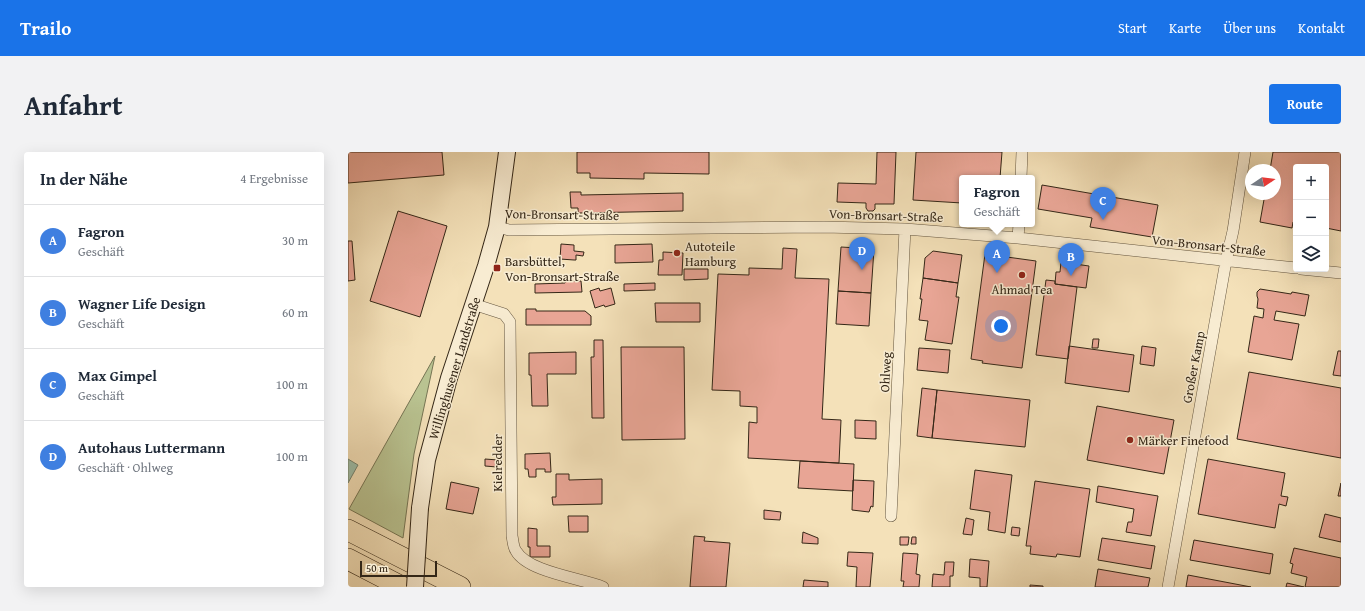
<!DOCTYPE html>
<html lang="de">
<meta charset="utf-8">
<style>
:root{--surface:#fff;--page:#f2f2f3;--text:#1f2937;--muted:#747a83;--line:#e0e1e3;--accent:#1a73e8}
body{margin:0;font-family:"Gentium Book Plus",serif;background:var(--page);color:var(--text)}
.controls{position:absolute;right:12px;top:12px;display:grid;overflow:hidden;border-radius:4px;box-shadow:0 4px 16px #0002}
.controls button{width:36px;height:36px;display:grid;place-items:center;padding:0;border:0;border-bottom:1px solid var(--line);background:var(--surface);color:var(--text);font:20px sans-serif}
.compass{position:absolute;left:897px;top:12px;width:36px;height:36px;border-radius:50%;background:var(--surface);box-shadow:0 4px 16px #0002;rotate:77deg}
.scale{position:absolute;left:12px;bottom:10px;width:77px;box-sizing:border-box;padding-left:4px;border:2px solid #342717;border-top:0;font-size:11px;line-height:14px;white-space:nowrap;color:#342717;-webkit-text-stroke:3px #f8ecd2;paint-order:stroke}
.you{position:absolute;left:653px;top:174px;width:14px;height:14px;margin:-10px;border:3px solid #fff;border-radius:50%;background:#1a73e8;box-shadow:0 0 0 6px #1a73e833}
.badge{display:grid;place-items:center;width:26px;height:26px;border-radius:50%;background:var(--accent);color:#fff;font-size:13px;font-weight:700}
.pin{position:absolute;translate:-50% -33px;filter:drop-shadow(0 1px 2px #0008)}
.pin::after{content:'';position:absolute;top:21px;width:14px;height:12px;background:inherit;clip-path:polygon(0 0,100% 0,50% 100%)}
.popup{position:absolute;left:611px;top:23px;width:76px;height:52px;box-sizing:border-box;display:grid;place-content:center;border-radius:4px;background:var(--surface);filter:drop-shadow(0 1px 3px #0005);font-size:13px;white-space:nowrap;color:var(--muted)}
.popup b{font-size:15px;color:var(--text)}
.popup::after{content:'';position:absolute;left:50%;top:100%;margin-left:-8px;border:8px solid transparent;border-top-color:var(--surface)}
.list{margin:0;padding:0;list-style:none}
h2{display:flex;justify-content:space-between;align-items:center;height:52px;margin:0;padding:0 16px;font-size:17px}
h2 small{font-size:13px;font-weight:400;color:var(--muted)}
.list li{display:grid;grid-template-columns:26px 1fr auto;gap:12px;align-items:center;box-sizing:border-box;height:72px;padding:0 16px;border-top:1px solid var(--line)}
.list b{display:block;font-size:15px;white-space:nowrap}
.list p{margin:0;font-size:13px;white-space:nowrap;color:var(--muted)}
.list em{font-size:13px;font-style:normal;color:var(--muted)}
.icon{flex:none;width:22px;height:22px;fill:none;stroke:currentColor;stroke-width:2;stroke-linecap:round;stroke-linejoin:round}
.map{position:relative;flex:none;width:993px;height:435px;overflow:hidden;border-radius:4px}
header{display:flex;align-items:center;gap:24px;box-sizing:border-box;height:56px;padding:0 20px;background:var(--accent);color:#fff}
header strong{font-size:19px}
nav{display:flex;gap:22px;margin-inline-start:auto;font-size:14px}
.intro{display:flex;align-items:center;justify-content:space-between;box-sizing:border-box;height:96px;padding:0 24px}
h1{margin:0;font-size:28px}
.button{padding:10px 18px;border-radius:4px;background:var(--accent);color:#fff;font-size:14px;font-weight:700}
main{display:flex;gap:24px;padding:0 24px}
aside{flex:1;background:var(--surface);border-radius:4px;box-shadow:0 4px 16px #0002}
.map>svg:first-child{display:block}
</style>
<header>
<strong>Trailo</strong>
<nav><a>Start</a><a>Karte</a><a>Über uns</a><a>Kontakt</a></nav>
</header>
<div class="intro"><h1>Anfahrt</h1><a class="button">Route</a></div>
<main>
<aside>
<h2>In der Nähe<small>4 Ergebnisse</small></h2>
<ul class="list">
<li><span class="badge" style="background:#3f7fe0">A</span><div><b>Fagron</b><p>Geschäft</p></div><em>30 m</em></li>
<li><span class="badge" style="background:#3f7fe0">B</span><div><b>Wagner Life Design</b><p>Geschäft</p></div><em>60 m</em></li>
<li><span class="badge" style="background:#3f7fe0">C</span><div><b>Max Gimpel</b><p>Geschäft</p></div><em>100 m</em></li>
<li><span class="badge" style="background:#3f7fe0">D</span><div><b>Autohaus Luttermann</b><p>Geschäft · Ohlweg</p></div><em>100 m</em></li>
</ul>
</aside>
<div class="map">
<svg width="993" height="435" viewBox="0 0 993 435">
<rect width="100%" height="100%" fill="#f4e1b9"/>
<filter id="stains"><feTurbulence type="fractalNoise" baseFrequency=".005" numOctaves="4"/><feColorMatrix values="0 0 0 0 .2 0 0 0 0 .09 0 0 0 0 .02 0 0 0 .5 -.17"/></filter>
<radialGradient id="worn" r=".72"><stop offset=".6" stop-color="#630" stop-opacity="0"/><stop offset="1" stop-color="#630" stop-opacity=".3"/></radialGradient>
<path fill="#b9c391" stroke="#767554" d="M87 204 66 302 55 386 1 357Z"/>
<path fill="#9dbea9" stroke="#73826f" d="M0 307 10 313 0 331Z"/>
<path fill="#e8a595" stroke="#342717" d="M0 0H94L96 23 0 31Z
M229 0H361V22L296 21V27L242 26V21H229Z
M529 0H548L546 52H527V57L525 59H520L518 56V51L489 50 490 31 528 32Z
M568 0H654L652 26H614V51L565 48Z
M925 0H993V79L978 76V15H948V71L945 70 944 76 912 70 917 42H927V18H922Z
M694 33 810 53 804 85 742 75 744 66 690 57Z
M222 40H233V43L335 41V59L230 61V56H223Z
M50 59 99 74 72 165 22 149Z
M0 89H4L7 128 0 129Z
M213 92 226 93V99L236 100 235 104 228 103V108H226L212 107Z
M304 92 305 110 267 111V93Z
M493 95 526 97 523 141 490 139Z
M435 96 449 97 447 126 481 127 474 267 493 268 491 311 400 306 401 270 409 271V255L392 254V239L364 238 370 122 401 123V116L434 117Z
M585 99 614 103 610 131 575 126 577 106Z
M315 100 335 101 334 123H310L311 108H315Z
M637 102 688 109 674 216 634 211 635 209 623 207Z
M713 110 741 114 738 136 707 132 708 120H712Z
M336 117H360V127L336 128Z
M575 126 610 131 608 145H611L604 192 577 188 580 169 571 168 574 147H572Z
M698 128 707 129V132L729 135 720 207 688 203Z
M217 129H233L234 140 187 141V132L217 131Z
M307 131V138L276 139V132Z
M251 136 252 139 263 136 267 152 257 155 256 153 247 156 242 139Z
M912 137 943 142 944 140 961 143 957 164 928 159 926 168 951 172 944 208 900 200 906 164 915 166 916 157 909 156 910 147 909 144V140Z
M490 139 523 141 521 174 488 172Z
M307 151H352V170H308Z
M178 157H188V159H237L243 164V173H178Z
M745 187H751L750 196H744Z
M246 188H255L256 266H244L243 205H246Z
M721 194 786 203 781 240 717 231Z
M794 194 808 196 806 214 792 212Z
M273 195H336L337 287 274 288Z
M571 196 602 198 600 221 569 218Z
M990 199H993V224L985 223Z
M228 200V222H199L200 254H184L183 223H181V201Z
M901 220 993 236V306L889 287Z
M574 236 589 238 584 286 569 284Z
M589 238 682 248 677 295 584 286Z
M749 254 826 268 816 322 739 308Z
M507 268 528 269V287L507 286Z
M202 301 203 320H197V317H188V325H181L180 317H177V302Z
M137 307 150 308 149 315 137 314Z
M860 307 937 321 933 344 940 345 938 354 931 352 927 376 850 362Z
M452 309 506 312 505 339 450 336Z
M627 318 664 323 657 381 640 378 642 360 622 357Z
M208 322H221V328L254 327V352L205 353 204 345H208Z
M505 328 526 329 525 355 523 354 521 360 504 358Z
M687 329 742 337 732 405 709 402 708 405 682 402 683 394H678Z
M103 330 131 336 125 362 98 357Z
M993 331V344H990Z
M750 334 810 344 803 384 778 380 780 370H784L786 357 748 350Z
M416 358 433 360 432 368 416 367Z
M977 362 993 366V390L971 385Z
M220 364H240V380H221Z
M618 366 626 368 624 383 615 382Z
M664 375 672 376 671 384 663 383Z
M180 376 189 377V394H202V405H182V395H180Z
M455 380 470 386V392L454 391Z
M346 384 357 385 356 389 382 391 378 435H342Z
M552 385H561L560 393H552Z
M564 385H568V392H563Z
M754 386 807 394 803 417 750 408Z
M846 388 925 402 922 422 842 408Z
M946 396 993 406V435H957L959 425 943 421 945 412 942 411Z
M500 400 525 401 522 435H508L509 415 499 414Z
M555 401 570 402 568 422 572 423 571 435H555L556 429H553Z
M622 407 641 409 639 435H632V426L621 425Z
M597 410H606L605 424H602V435H584L585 422 596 423Z
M750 417 802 426 800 435H747Z
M840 423 903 435H838Z
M456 428 480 430V435H455Z
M939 431 956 435H938Z
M682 433 695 434V435H682Z"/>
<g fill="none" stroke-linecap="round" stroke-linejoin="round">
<defs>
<path id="minor" d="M673 26 674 0
M149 75 161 78 476 75 557 77 670 86 948 116
M670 86 671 72
M953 117 993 121
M125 152 156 162 162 170 164 384C165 388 165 395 168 399 180 420 232 426 255 435
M543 364 557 77
M820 435 878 109 885 79 897 0"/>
<path id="secondary" d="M72 356 79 308 101 226 138 114 149 75 159 0"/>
<path id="motorway" d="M0 378 112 435
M0 407 54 435"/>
</defs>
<use href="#minor" stroke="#645640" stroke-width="12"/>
<use href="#secondary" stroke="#342717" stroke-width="18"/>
<use href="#motorway" stroke="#342717" stroke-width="22"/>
<use href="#minor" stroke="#f8ecd2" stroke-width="11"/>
<use href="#secondary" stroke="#f8ecd2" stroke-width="16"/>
<use href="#motorway" stroke="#f4e1b9" stroke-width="21"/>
<defs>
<path id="secondary-bridge" d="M67 435 72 356"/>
</defs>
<use href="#secondary-bridge" stroke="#342717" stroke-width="18" stroke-linecap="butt"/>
<use href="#secondary-bridge" stroke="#f8ecd2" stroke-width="16"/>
</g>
<g fill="#8f2418" stroke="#f8ecd2" stroke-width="1.5">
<circle cx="329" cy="101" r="4"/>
<rect x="145" y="112" width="8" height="8" rx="2"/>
<circle cx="674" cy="123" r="4"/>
<circle cx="782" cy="288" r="4"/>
</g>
<g text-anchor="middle" stroke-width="3" stroke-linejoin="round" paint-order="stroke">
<g font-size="13" fill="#342717" stroke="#f8ecd2">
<text transform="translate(214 62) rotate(1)" y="5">Von-Bronsart-Straße</text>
<text transform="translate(538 63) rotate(2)" y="5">Von-Bronsart-Straße</text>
<text transform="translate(861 93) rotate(6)" y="5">Von-Bronsart-Straße</text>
<text transform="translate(845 215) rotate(-79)" y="5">Großer Kamp</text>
<text transform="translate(106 216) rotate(-73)" y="5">Willinghusener Landstraße</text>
<text transform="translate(537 220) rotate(-87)" y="5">Ohlweg</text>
<text transform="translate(149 311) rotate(-90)" y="5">Kielredder</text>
</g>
<g font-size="13" fill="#342717" stroke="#f8ecd2" text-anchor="start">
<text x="337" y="99">Autoteile<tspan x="337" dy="15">Hamburg</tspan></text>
<text x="157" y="114">Barsbüttel,<tspan x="157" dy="15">Von-Bronsart-Straße</tspan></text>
<text x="674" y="142" text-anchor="middle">Ahmad Tea</text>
<text x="790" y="293">Märker Finefood</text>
</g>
</g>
<rect width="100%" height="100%" filter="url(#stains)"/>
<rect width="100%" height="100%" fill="url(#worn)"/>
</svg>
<div class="controls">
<button>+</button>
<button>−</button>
<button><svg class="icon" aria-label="layers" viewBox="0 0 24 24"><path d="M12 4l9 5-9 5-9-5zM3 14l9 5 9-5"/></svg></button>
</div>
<svg class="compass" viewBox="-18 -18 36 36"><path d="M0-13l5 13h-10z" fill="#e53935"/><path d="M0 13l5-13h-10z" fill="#747a83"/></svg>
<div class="scale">50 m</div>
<div class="you"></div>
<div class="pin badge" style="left:649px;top:121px;background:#3f7fe0">A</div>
<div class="popup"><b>Fagron</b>Geschäft</div>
<div class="pin badge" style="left:723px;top:124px;background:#3f7fe0">B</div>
<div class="pin badge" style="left:755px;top:68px;background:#3f7fe0">C</div>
<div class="pin badge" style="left:514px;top:118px;background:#3f7fe0">D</div>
</div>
</main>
